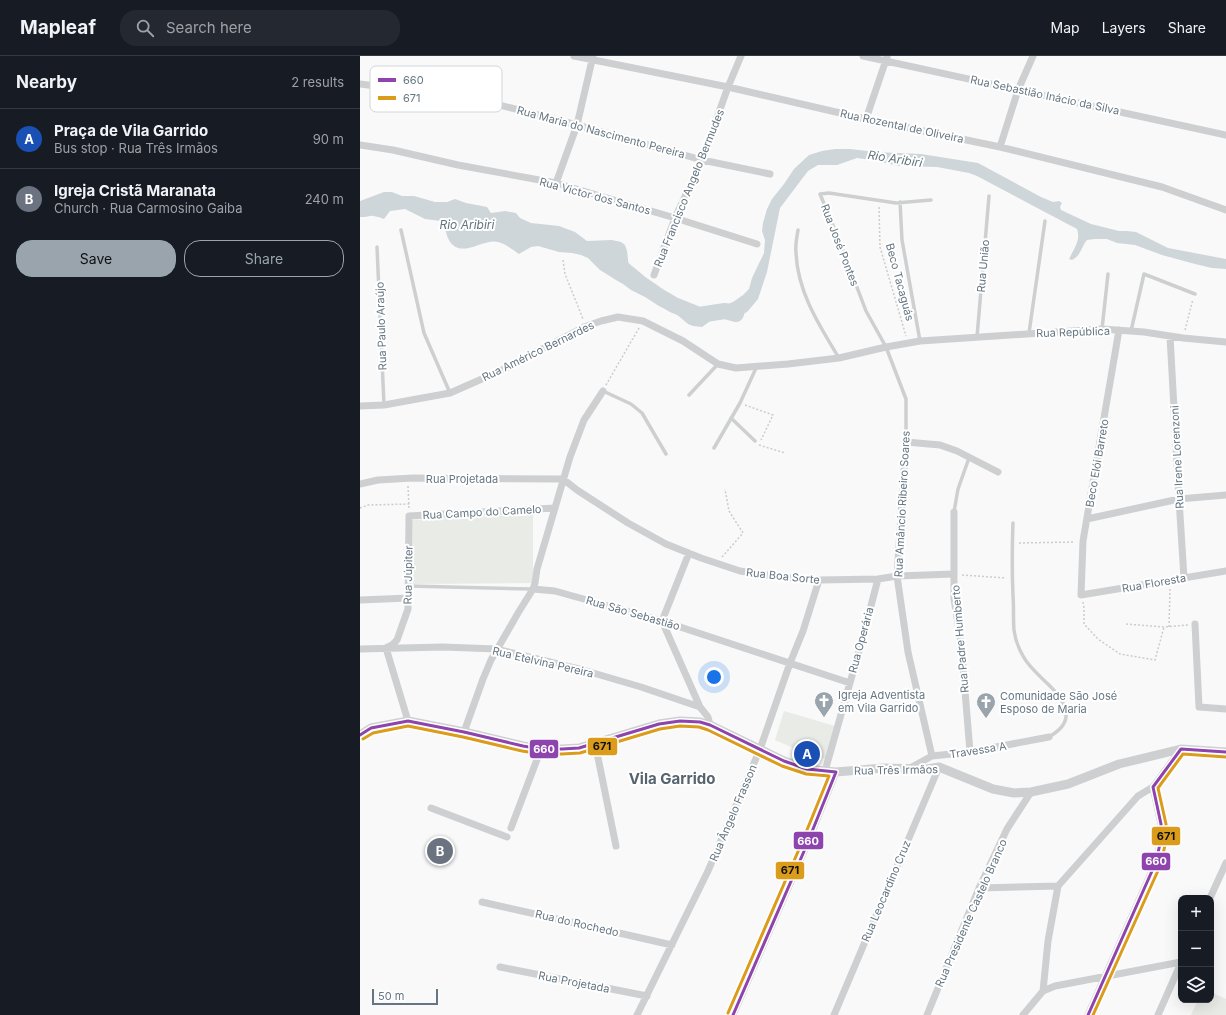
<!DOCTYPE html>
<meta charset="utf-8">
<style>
:root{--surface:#171b24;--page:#242831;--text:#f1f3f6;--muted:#9ea1a6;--line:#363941;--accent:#99a4ac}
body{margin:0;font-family:Inter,sans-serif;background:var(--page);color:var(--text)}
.controls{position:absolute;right:12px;bottom:12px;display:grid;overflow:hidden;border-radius:8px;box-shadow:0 4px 16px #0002}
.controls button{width:36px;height:36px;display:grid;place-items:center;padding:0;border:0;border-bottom:1px solid var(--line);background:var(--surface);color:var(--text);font:20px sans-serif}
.scale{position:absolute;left:12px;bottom:10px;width:66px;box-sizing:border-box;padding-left:4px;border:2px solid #657683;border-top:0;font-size:11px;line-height:14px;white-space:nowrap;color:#657683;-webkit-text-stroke:3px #fff;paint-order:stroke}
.you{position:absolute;left:354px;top:621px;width:14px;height:14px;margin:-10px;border:3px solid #fff;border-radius:50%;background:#1a73e8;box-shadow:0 0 0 6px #1a73e833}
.badge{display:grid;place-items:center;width:26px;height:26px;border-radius:50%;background:var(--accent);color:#fff;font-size:13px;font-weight:700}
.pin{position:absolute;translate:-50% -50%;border:2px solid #fff;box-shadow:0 1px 4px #0006}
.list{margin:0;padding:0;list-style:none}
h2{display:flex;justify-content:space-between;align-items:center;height:52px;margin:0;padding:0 16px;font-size:17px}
h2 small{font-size:13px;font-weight:400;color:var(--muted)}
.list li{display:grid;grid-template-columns:26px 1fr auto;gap:12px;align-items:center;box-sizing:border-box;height:60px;padding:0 16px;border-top:1px solid var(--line)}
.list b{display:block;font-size:15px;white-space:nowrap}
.list p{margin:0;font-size:13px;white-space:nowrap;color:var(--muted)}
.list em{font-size:13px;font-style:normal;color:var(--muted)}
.actions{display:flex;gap:8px;padding:12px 16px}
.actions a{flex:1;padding:9px 0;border:1px solid var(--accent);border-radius:16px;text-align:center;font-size:14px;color:var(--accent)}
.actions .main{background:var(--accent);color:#111}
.icon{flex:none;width:22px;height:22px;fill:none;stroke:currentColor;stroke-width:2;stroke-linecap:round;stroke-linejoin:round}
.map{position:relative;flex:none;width:866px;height:959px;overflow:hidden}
header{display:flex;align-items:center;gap:24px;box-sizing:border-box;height:56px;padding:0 20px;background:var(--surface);border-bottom:1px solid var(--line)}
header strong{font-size:19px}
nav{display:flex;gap:22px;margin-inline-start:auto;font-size:14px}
.search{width:280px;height:36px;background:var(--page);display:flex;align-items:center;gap:10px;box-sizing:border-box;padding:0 14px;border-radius:16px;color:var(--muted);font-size:15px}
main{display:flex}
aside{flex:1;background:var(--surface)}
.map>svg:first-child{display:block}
</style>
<header>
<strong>Mapleaf</strong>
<div class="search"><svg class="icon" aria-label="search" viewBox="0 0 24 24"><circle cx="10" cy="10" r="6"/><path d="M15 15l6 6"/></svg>Search here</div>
<nav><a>Map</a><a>Layers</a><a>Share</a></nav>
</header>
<main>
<aside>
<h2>Nearby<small>2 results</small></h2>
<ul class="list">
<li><span class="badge" style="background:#1a4fb4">A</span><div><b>Praça de Vila Garrido</b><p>Bus stop · Rua Três Irmãos</p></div><em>90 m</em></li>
<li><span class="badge" style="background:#6b7280">B</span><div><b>Igreja Cristã Maranata</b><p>Church · Rua Carmosino Gaiba</p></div><em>240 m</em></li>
</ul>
<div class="actions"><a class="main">Save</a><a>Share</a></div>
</aside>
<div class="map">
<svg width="866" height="959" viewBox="0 0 866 959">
<rect width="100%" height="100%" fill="#f9f9f9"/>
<path fill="#e8ebe6" d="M173 458V527L53 528 52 464Z
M424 655 475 670 466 703 447 698 415 684Z
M851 936 866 943V959H831L838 944H851Z"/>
<path fill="#ced6d9" d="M475 93H490L516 96 561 98 618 107 681 141 693 146 699 145 702 147 700 151 701 154 731 168 759 175H767L776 176 808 192 866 203V213L852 212 835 208 802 199 775 189 757 187 747 183H735L727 184C721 191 721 200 712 204L709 203C714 193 721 184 717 173L617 120 609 117 577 111 538 110 518 105 497 102 477 109H458L448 115 420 152 407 216 398 243 388 255 380 261 374 262 366 261 359 263H353L342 271 333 270 328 268 315 257 299 250 285 241 271 234 263 228 256 224 240 214 228 202 221 199 212 197 199 196 178 190 171 191 159 198C153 194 146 188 138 186 125 182 105 200 93 189 88 185 87 179 85 173 85 170 82 167 81 165L65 163 45 153 30 155 24 163C20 162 14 159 10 160 6 161 4 161 0 161V145L24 136H32L42 140H54L75 146H87L95 143 106 147 127 151 131 157 145 155 156 157 160 162 171 167 199 170 215 176 227 185 252 184 261 186 265 189 267 195 269 212 267 217 270 223 300 240 310 249 335 261 342 262 351 259 368 248 373 246 383 239 389 233 392 222 404 197 405 184 402 175 403 167 407 153 412 143 424 128 434 113 449 99 462 95Z"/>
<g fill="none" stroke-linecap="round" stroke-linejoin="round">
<path stroke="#ced6d9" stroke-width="16" d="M251 203 280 227 302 242 314 249 339 259 365 255 376 258"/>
<path stroke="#cbcccd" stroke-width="1.5" stroke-dasharray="2 2" stroke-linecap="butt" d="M519 151 520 191 546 280
M203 204 205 218 223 263
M825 274 833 243
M246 329 279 272
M385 349 413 359 401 384
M399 389 425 397
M48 430 49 452
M0 452 8 449 49 448
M659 487 715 486
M362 501 383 477 369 455 365 433
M602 519 646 522
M723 546 724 552V568L738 583 760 598 795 604 804 571
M766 568 804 571 828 569
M809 571 810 533"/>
<path stroke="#cecfd0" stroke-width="3.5" d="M540 146 542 184 560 285
M41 174 64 277 90 337
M438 174C437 181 435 189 436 196 437 235 459 269 479 302
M17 191 24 349
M742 273 748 218
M771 275 784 218 835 238
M669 277 685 165
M617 281 629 140
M243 335 271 348 282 357 306 398
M329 339 358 308
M371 362 395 385
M546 386V343L526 291 506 255 479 184 460 138 469 137 536 147 571 144
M354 392 380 347 397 310
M594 456 598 433 609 402
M653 467C652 492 652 516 653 540 654 552 653 563 654 574 655 582 659 593 663 600 673 620 705 635 706 658 707 669 697 676 689 681
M49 530 172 533"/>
<path stroke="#cecfd0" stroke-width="7" d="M214 0 368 31 506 63 640 91 802 131 866 154
M503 0 866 79
M0 28 116 43 217 69 342 104 410 118
M506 63 527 1
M0 89 33 94 98 109 196 127 315 162 397 188
M640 91 658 34 673 0
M196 127 217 69 233 0
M294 219 315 162 342 104 368 31 381 0
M759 274 723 485 721 539 866 515
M810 280 819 443 824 522
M0 350 24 349 90 337 140 315 224 271 241 265 258 261 283 265 323 285 358 308 376 312 428 308 479 302 526 291 560 285 742 273 784 276 823 282 866 286
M203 423 217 434 268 467 306 488 341 502 380 515 419 521 459 524 518 523 537 520 594 518
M0 428 18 424 53 422 203 423
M594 456V543L601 586 610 696
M727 463 819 443 866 439
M329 497 302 565 340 651
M173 533 195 535 302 565 490 627
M0 544 49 542
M835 568 839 651 866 653
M0 593 83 591 136 593 223 614 281 631 340 651 348 661 350 669
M48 665 26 592 32 589 37 584 48 553 49 460 195 452
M104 676 123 623 131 604 158 557 173 533 175 527 177 513 210 401 224 364 243 335
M235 687 256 790
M572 700 548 596 537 520 546 386 580 389 597 395 638 416
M550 712 572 700 610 696 689 681
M465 715 501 588 518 523
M71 752 147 781
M151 772 181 693
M619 832 698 830
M850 842 866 807
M122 846 312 889
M140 911 287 940
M683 935 695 930 821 906
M277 959 348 815 400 693 430 607 443 575 459 524
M373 959 445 793 476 716
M474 959 579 711
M567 959 619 832 647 773 671 736
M663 959 683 935 688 885 698 830 778 740 793 731
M728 959 796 806 801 783V768L793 731 821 693
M798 959 821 907"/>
<path stroke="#cecfd0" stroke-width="9" d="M0 679 11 672 48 665 104 676 163 690 181 693H202L219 692 299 668 320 665 340 666 350 669 424 705 447 713 476 716 523 712 567 713 579 711 633 733 654 737 671 736 708 728 759 708 821 693 866 696"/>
<defs>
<path id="bus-1" d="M0 679 11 672 48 665 104 676 163 690 181 693H202L219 692 299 668 320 665 340 666 350 669 424 705 447 713 476 716 445 793 373 959
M728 959 796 806 801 783V768L793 731 821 693 866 696"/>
<path id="bus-2" d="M3 683 13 677 48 670 103 681 162 695 181 698H202L220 697 300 673 320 670 339 671 348 674 422 710 446 718 469 720 440 791 368 957
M733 959 801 808 806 784V768L798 732 823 698 866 701"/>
</defs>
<use href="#bus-1" stroke="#fff" stroke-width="6"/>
<use href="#bus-2" stroke="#fff" stroke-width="6"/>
<use href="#bus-1" stroke="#8e44ad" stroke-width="3"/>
<use href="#bus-2" stroke="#da9c1a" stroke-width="3"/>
</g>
<defs>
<symbol id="church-pin" viewBox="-11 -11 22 30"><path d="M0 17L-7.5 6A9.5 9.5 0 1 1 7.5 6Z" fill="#99a4ac" stroke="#fff"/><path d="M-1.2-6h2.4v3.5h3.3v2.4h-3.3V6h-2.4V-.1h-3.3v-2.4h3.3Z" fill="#fff"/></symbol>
</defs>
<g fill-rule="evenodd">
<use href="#church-pin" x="453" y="634" width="22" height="30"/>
<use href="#church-pin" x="615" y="635" width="22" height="30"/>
</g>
<g text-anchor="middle" stroke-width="4" stroke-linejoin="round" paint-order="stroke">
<g font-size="11" fill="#657683" stroke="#fff">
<text transform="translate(685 39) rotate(12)" y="4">Rua Sebastião Inácio da Silva</text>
<text transform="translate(542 70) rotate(12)" y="4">Rua Rozental de Oliveira</text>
<text transform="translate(241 76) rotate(15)" y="4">Rua Maria do Nascimento Pereira</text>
<text transform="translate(329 132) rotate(-68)" y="4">Rua Francisco Angelo Bermudes</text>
<text transform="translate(235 140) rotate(15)" y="4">Rua Victor dos Santos</text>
<text transform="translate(480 189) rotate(69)" y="4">Rua José Pontes</text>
<text transform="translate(623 210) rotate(-85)" y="4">Rua União</text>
<text transform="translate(540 226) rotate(75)" y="4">Beco Tacaguás</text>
<text transform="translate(21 270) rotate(-92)" y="4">Rua Paulo Araújo</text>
<text transform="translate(713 276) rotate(-2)" y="4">Rua República</text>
<text transform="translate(178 295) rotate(-26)" y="4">Rua Américo Bernardes</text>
<text transform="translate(817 401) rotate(-93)" y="4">Rua Irene Lorenzoni</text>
<text transform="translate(737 407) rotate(-80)" y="4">Beco Elói Barreto</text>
<text x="102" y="427">Rua Projetada</text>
<text transform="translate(542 448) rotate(-87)" y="4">Rua Amâncio Ribeiro Soares</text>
<text transform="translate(122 456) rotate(-3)" y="4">Rua Campo do Camelo</text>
<text transform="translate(48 519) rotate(-89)" y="4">Rua Júpiter</text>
<text transform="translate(423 520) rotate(6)" y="4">Rua Boa Sorte</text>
<text transform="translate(794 527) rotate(-10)" y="4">Rua Floresta</text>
<text transform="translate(273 557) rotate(16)" y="4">Rua São Sebastião</text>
<text transform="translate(600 583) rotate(-95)" y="4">Rua Padre Humberto</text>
<text transform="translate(501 584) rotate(-75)" y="4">Rua Operária</text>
<text transform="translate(183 606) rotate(13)" y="4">Rua Etelvina Pereira</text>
<text transform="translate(618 694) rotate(-9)" y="4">Travessa A</text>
<text transform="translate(536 714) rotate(-1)" y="4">Rua Três Irmãos</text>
<text transform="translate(373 757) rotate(-67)" y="4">Rua Ângelo Frasson</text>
<text transform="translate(526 835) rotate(-67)" y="4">Rua Leocardino Cruz</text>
<text transform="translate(611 857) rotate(-66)" y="4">Rua Presidente Castelo Branco</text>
<text transform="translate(217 867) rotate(13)" y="4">Rua do Rochedo</text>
<text transform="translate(214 926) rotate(11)" y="4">Rua Projetada</text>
</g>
<g font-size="11" fill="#657683" stroke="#fff" text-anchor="start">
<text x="478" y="643">Igreja Adventista<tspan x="478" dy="13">em Vila Garrido</tspan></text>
<text x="640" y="644">Comunidade São José<tspan x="640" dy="13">Esposo de Maria</tspan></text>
</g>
<g font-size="12" font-style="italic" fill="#60757c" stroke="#fff">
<text transform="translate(535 103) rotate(9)" y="4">Rio Aribiri</text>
<text x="107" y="173">Rio Aribiri</text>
</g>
<g font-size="15" font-weight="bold" fill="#57646e" stroke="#fff">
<text x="312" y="728">Vila Garrido</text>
</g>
</g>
<rect x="10" y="10" width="132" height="46" rx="6" fill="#fff" stroke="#d1d6da" stroke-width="1"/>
<rect x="18" y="22" width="18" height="4" fill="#8e44ad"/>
<rect x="18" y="40" width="18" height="4" fill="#da9c1a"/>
<g font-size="11" fill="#657683">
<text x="43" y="28">660</text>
<text x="43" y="46">671</text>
</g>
<g stroke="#fff" stroke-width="1.5">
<rect x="227" y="681" width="31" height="19" rx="4" fill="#da9c1a"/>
<rect x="169" y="683" width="30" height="20" rx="4" fill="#8e44ad"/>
<rect x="791" y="770" width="30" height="20" rx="4" fill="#da9c1a"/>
<rect x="433" y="775" width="31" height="19" rx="4" fill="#8e44ad"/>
<rect x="781" y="796" width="30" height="19" rx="4" fill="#8e44ad"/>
<rect x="415" y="805" width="30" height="19" rx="4" fill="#da9c1a"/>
</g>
<g font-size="11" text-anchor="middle" font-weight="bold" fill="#fff">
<text x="184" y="697">660</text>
<text x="448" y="789">660</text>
<text x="796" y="809">660</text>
</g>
<g font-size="11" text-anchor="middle" font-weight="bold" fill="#111">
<text x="242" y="694">671</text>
<text x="806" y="784">671</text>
<text x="430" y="818">671</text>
</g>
</svg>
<div class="controls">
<button>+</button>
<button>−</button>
<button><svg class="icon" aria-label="layers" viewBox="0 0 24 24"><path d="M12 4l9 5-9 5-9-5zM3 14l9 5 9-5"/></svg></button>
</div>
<div class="scale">50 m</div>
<div class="you"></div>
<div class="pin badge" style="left:447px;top:698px;background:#1a4fb4">A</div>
<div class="pin badge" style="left:80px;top:795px;background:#6b7280">B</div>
</div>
</main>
